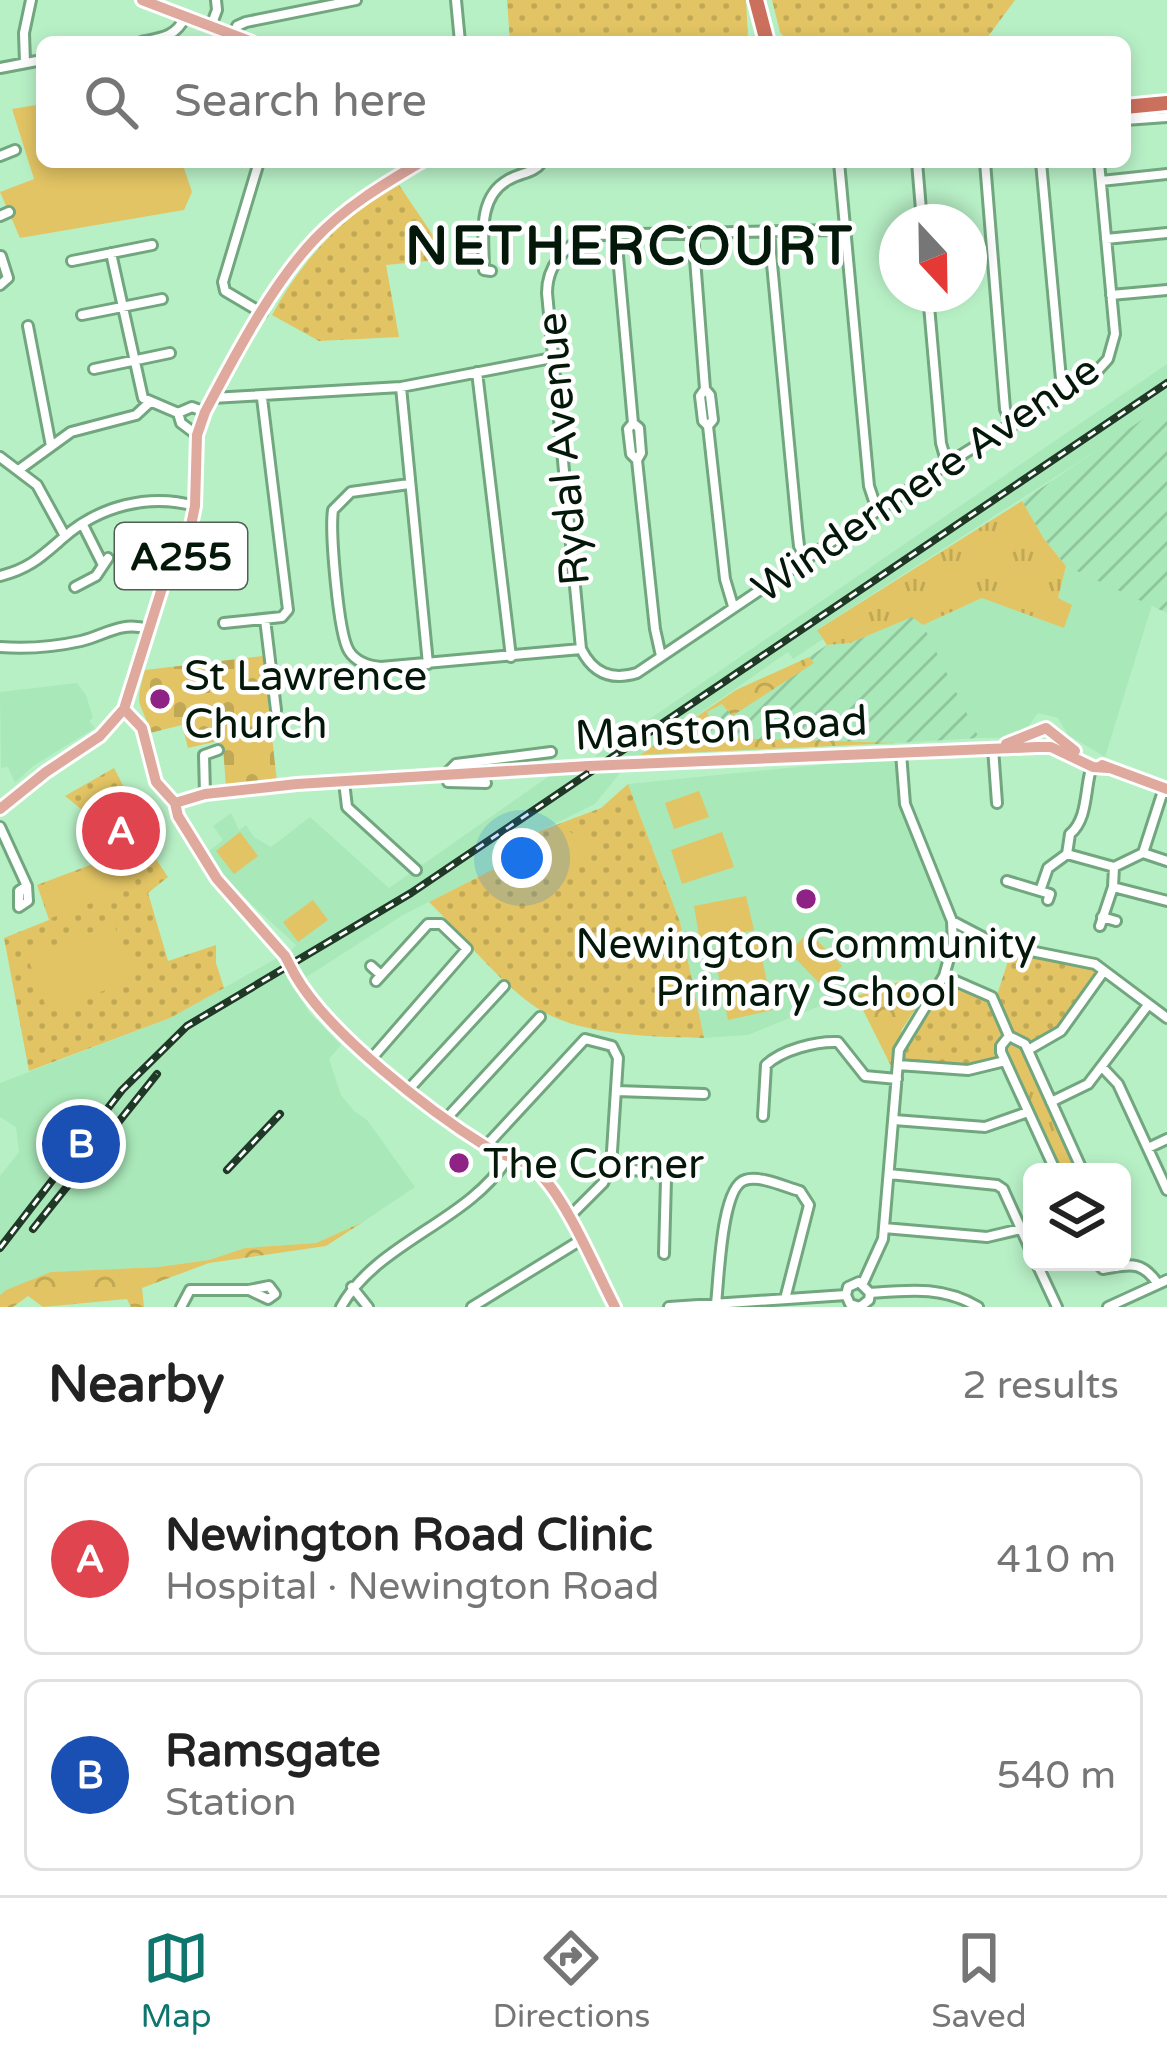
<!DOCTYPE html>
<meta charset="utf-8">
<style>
:root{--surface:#fff;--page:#f2f2f2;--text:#222;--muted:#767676;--line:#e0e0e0;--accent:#0f766e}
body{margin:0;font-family:"Varela Round",sans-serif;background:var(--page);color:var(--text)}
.controls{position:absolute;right:36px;bottom:36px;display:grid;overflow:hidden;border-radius:18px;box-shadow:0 6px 18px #0003}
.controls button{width:108px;height:108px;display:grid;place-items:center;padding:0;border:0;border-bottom:3px solid var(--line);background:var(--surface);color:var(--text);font:60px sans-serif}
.compass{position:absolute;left:879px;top:204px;width:108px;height:108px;border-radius:50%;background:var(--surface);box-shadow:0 6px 18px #0003;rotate:158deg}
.you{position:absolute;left:522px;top:858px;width:42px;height:42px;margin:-30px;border:9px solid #fff;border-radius:50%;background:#1a73e8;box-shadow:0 0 0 18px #1a73e833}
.badge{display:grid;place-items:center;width:78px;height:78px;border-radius:50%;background:var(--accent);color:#fff;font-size:39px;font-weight:700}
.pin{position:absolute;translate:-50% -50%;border:6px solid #fff;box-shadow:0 3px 12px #0006}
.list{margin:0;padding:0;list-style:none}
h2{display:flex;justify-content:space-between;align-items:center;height:156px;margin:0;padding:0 48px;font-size:51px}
h2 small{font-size:39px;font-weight:400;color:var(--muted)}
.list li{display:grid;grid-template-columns:78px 1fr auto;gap:36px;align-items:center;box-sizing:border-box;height:192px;margin:0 24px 24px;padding:0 24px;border:3px solid var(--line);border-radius:18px}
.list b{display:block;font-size:45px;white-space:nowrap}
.list p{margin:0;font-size:39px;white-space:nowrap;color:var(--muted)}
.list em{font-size:39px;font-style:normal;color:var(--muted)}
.icon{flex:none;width:66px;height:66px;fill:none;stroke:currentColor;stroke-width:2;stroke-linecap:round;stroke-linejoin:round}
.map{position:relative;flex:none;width:1167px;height:1307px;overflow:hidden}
.search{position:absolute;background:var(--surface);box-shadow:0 6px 18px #0003;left:36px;right:36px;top:36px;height:132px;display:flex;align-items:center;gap:30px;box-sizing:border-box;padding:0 42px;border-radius:18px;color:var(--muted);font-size:45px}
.sheet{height:588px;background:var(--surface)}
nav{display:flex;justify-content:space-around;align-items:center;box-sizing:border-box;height:168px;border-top:3px solid var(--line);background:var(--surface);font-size:33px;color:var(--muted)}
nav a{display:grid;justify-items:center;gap:6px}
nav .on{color:var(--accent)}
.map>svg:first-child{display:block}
</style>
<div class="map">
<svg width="1167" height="1307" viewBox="0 0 1167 1307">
<defs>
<pattern id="industrial-furrows" width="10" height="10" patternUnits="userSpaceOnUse" patternTransform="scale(3)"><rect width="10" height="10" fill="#a9e8b9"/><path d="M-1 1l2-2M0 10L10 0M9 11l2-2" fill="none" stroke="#90c69e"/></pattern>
<pattern id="grass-tufts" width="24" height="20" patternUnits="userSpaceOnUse" patternTransform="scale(3)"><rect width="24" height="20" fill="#e2c464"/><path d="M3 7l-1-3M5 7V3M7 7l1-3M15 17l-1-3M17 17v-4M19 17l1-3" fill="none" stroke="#c0a855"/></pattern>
<pattern id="forest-crowns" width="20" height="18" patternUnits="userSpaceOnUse" patternTransform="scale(3)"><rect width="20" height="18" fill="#e2c464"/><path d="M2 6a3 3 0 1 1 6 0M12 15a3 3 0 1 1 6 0" fill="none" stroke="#c0a855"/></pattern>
<pattern id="cemetery-stones" width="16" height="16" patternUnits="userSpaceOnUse" patternTransform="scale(3)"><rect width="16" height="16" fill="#e2c464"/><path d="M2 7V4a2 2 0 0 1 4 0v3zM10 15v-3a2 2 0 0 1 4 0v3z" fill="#c0a855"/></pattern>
<pattern id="park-dots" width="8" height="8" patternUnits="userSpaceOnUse" patternTransform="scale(3)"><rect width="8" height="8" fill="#e2c464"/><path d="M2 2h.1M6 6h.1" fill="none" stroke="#c0a855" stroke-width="1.8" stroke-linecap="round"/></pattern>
</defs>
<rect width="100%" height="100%" fill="#b8f0c6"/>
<path fill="#a9e8b9" d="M1167 364V403L1127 431 818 629 823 639 793 659 788 652 640 755 594 757Z
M1066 566 1152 605 1105 757 1068 735 1058 718 1038 713 1025 731 1008 738H979L923 625 982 598H1058Z
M77 683 86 695 93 718 89 721 95 728 33 766 15 783 8 767 1 768 0 692Z
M897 757 900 806 945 909 950 931 946 960 934 985 887 979 748 1035 704 1038 680 922 628 784Z
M624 768 595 804 540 831 492 870 403 915 305 978 289 953 296 945 226 881 209 851 223 840 213 826 231 813 239 830 246 825 254 837 271 847 310 817 389 888 555 772Z
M277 958 309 1012 341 1045 329 1059 341 1095 354 1111 367 1120 415 1187 363 1222 316 1243 245 1248 209 1260 158 1267 51 1272 0 1295V1176L19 1152 16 1127 0 1117V1083L170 1018Z"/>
<path fill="url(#industrial-furrows)" d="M1167 403V613L1066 566 1044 539 1022 501Z
M912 616 923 625 979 738 897 743 709 744 707 712 722 704 732 715 813 662 809 657 827 645 850 643Z"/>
<path fill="url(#grass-tufts)" d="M1022 501 1044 539 1066 566 1058 598 1072 605 1064 628 982 598 923 625 912 617 850 643 827 645 817 630Z
M1011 1040 1023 1045 1081 1172H1061L1006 1050Z"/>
<path fill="url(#forest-crowns)" d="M809 657 814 663 732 716 722 704 707 712 713 725 706 732 708 743 725 738 897 743 640 755 736 690Z
M898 982 929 989 902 1029 892 1068 856 996Z
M363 1222 326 1246 209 1263 142 1288 144 1307H131L127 1299 43 1307 28 1296 13 1307H0V1295L6 1290 51 1272 158 1267 209 1260 245 1248 316 1243Z"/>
<path fill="url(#cemetery-stones)" d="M263 656 277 782 226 788 223 746 218 741 188 748 182 725 150 733C142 699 133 712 145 670Z"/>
<path fill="url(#park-dots)" d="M507 0H746L748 39 746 42H510Z
M772 0H1015L984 42H788L780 32Z
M399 185 449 259 386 265 399 337 319 341 272 315C301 261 344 214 399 185Z
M114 768 130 799 91 817 65 796Z
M628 784 680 922 704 1038C655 1037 579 1036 537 1008 496 980 464 936 429 902L492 870 540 831 601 808Z
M146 844 168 877 148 893 168 961 216 945V963L224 988 170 1018 29 1071 4 938 49 920 37 885Z
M1015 954 1079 962 1096 972 1058 1028 1034 1042 1013 1031 997 995 1009 958Z
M946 986 957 987 987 1001 1002 1034 1000 1058 976 1065 904 1062 908 1038Z"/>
<path fill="#e2c464" d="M42 104V162H182L192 192 184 210 20 238 0 192 34 179 12 109Z
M699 791 709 817 674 829 665 803Z
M560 825 588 844 564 880 536 861Z
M240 832 258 856 234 874 216 851Z
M722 832 734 867 682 884 671 850Z
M110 859 123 891 51 918 39 887Z
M746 896 754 930 700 942 694 906Z
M313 900 328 920 298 942 283 922Z
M114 924 135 979 48 1012 27 956Z
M809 932 842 966 822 986 789 952Z
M758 940 773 1010 728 1020 713 949Z"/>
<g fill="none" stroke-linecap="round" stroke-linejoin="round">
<defs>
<path id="minor" d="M456 0 460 42
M211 26 217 10 216 0
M233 35 237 26 246 22 356 0
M141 42C161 38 176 37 185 17
M25 63 24 33 31 0
M0 68 42 60
M1125 120 1167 117
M0 156 15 150
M259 162 223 282 225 291 262 313
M839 162 869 486 877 510
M917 162 922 222
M985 162 1005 409 1012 426
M1041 162 1061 379 1066 392
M1101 181 1167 174
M0 216 9 212
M842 227 837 230 588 235C564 247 547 266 547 293L581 649C593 673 611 681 637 673L947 464 1098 370 1108 359 1115 334 1099 162
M769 232 797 528 799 546 805 557
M693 233 705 389
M616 234 633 423 628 429 631 454 637 460 641 453 639 428 633 423
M1106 239 1167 233
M111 253 143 398 178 413 192 407 205 412
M72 261 152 245
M491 271 484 270C484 240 476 198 508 180 521 172 533 174 542 162
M0 285 8 278 1 256
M928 294 941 443 947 464
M1111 295 1167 290
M82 315 162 299
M28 326 51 446
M94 369 170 353
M477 372 511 657
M401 387 428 664
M212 398 401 387 552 358
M178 413 181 423 197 435
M708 426 713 420 710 395 705 389 700 396 703 421 708 426 725 579 733 606
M0 457 37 485 65 536
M637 460 655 629 661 656
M20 469 71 432 136 415 150 402
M409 484 351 492 333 510C330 531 338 634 349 651 356 662 368 666 381 667L581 649
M83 525 103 565
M0 576C29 569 41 557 63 538 99 506 149 493 195 506
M75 587 96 576 108 558
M265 619 276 710
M224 623 282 617 288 610 262 398
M0 647C27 649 54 647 81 641 106 635 120 621 148 629
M993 748 997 803
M1090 773C1085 793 1087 820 1070 834L1067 854 1114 867 1143 853 1164 788
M344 782 347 807 416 870
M486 783 448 782 447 773 456 764 551 752
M205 794 204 755 218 750
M0 827 27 886 28 901 19 907V891L27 886
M1143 853 1167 861
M1007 881 1050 894 1048 900
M1113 887 1167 901
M1040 891 1048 868 1067 854
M1102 917 1116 921
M952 921 996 944 1095 964 1167 1018
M1100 926 1113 887 1114 867
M371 966 381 975
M944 976 992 997 1009 1036
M1028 1050 1061 1031 1104 971
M372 1058 467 949 441 924H428L376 981
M898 1065 968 1070 1005 1061
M1102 1067 1118 1084 1167 1190
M409 1089 504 986
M617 1091 704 1094
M1051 1102 1088 1084 1148 1005
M763 1116 766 1065C782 1050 816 1041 838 1042L865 1076 897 1079
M446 1119 540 1017
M894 1120 985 1127 1028 1112
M486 1146 585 1039 612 1046 618 1058 611 1167 603 1183 569 1217
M1148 1148 1167 1139
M611 1167 656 1173 666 1179 664 1254
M1056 1172 1001 1052V1046L1009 1036 1025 1044 1083 1172
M889 1174 997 1185 1003 1189 1032 1253
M884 1228 987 1237 1021 1229
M1036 1262 1057 1307
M1096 1262 1103 1269C1128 1265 1141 1259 1158 1284
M863 1283 883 1239 899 1050 944 976 953 944 952 921 905 804 901 753
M352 1287 368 1307
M870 1293C910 1290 943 1286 978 1307
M846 1295 850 1304 860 1307 869 1300 870 1293
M846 1295 848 1287 859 1282 870 1293
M716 1304C719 1279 721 1187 745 1180 760 1175 785 1187 800 1191L809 1205 785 1299
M181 1307 190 1290H249L269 1286 275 1294 268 1299 249 1290
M341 1307C377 1242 468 1222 508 1158
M472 1307 581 1240
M669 1307 846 1295
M1108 1307 1167 1280"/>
<path id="major" d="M142 0 252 42
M124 709 142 728 156 782 175 803 178 816 217 879 285 956
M1006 744 1046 728 1075 751
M634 764 1037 747H1051L1093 767 1108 768
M1102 765 1167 789
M175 803 205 794 297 784 589 766
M0 809 46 772 100 736 124 709 163 585 189 535 195 506 197 435 205 412C234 357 272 284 315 239 345 207 384 184 421 162
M295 975C328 1033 429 1111 487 1147 502 1157 523 1158 536 1170 567 1199 595 1269 615 1307"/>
<path id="highway" d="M756 0 767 42
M1125 107 1167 103"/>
</defs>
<use href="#minor" stroke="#71a67f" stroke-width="14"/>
<use href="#major" stroke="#fff" stroke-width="16"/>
<use href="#highway" stroke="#fff" stroke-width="20"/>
<use href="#minor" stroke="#fff" stroke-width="8"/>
<use href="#major" stroke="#e0a99e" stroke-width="10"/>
<use href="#highway" stroke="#cc705e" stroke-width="14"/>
<defs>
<path id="rail" d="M227 1170 280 1114
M33 1229 157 1074
M0 1248 122 1090 187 1026 411 893 1167 383"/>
</defs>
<use href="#rail" stroke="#203927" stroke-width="8"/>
<use href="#rail" stroke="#fff" stroke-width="3" stroke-dasharray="9" stroke-linecap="butt"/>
<defs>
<path id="major-bridge" d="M589 766 634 764
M285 956 295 975"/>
</defs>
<use href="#major-bridge" stroke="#fff" stroke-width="16" stroke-linecap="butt"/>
<use href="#major-bridge" stroke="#e0a99e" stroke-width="10"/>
</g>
<g fill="#8e2285" stroke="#fff" stroke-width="4.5">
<circle cx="160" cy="699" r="12"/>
<circle cx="806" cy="899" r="12"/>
<circle cx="459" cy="1163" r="12"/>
</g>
<g text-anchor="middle" stroke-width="9" stroke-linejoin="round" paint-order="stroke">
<rect fill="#fff" stroke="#4f5d54" stroke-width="3" x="115" y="523" width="132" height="66" rx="9"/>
<g font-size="39" font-weight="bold" fill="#04180a">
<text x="181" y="570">A255</text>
</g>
<g font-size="42" fill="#04180a" stroke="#fff">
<text transform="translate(562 449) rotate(-95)" y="15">Rydal Avenue</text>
<text transform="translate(925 478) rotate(-34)" y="15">Windermere Avenue</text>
<text transform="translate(721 727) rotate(-3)" y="15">Manston Road</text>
</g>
<g font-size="42" fill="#04180a" stroke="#fff" text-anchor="start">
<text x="184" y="690">St Lawrence<tspan x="184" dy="48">Church</tspan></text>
<text x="806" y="958" text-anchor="middle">Newington Community<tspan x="806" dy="48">Primary School</tspan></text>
<text x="483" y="1178">The Corner</text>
</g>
<g font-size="54" font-weight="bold" letter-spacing="3" fill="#04180a" stroke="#fff">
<text x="630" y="264">NETHERCOURT</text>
</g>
</g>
</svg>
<div class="controls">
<button><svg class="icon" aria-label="layers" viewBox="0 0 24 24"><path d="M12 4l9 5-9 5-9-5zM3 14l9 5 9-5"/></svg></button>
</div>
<svg class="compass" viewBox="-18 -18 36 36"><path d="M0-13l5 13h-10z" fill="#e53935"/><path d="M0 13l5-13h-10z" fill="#767676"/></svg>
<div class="you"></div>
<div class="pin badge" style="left:121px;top:831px;background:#e0444e">A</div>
<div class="pin badge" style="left:81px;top:1144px;background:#1a4fb4">B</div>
<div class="search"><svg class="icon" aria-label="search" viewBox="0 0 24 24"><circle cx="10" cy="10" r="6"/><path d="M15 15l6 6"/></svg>Search here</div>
</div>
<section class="sheet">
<h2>Nearby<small>2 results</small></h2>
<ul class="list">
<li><span class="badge" style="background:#e0444e">A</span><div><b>Newington Road Clinic</b><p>Hospital · Newington Road</p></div><em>410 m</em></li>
<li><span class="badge" style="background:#1a4fb4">B</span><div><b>Ramsgate</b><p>Station</p></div><em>540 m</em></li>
</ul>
</section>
<nav>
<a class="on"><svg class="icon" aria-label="map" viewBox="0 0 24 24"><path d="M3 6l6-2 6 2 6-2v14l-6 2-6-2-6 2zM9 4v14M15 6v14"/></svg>Map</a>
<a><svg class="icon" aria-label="directions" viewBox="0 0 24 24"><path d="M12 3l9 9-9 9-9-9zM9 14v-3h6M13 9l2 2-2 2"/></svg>Directions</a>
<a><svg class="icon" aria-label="saved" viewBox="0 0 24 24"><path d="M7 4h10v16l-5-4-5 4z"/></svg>Saved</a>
</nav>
